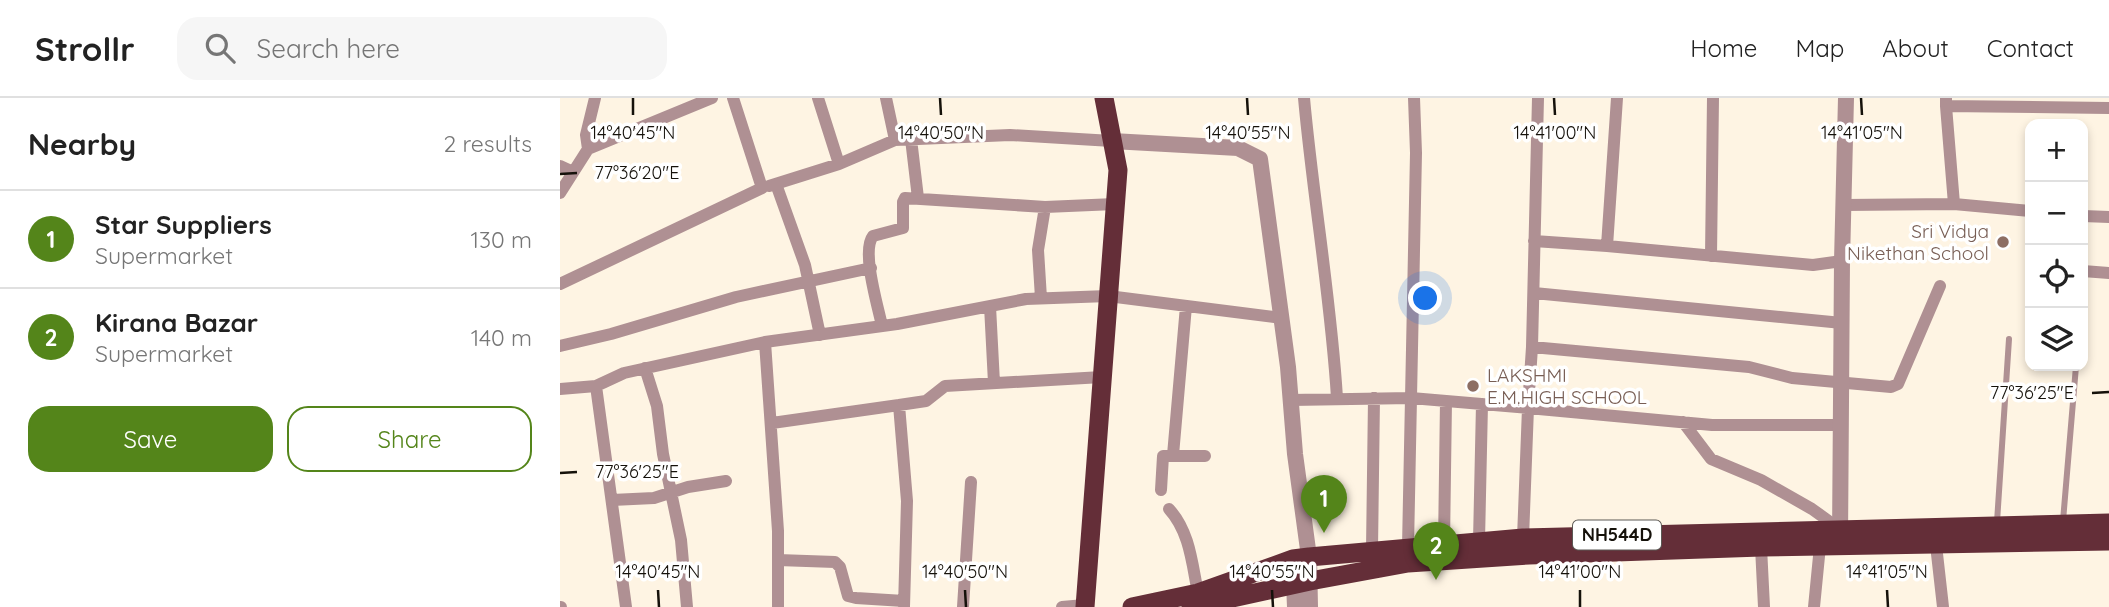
<!DOCTYPE html>
<meta charset="utf-8">
<style>
:root{--surface:#fff;--page:#f6f6f6;--text:#222;--muted:#767676;--line:#e0e0e0;--accent:#54851a}
body{margin:0;font-family:Quicksand,sans-serif;background:var(--page);color:var(--text)}
.controls{position:absolute;right:21px;top:21px;display:grid;overflow:hidden;border-radius:14px;box-shadow:0 4px 10px #0003}
.controls button{width:63px;height:63px;display:grid;place-items:center;padding:0;border:0;border-bottom:2px solid var(--line);background:var(--surface);color:var(--text);font:35px sans-serif}
.you{position:absolute;left:866px;top:201px;width:24px;height:24px;margin:-18px;border:5px solid #fff;border-radius:50%;background:#1a73e8;box-shadow:0 0 0 10px #1a73e833}
.badge{display:grid;place-items:center;width:46px;height:46px;border-radius:50%;background:var(--accent);color:#fff;font-size:23px;font-weight:700}
.pin{position:absolute;translate:-50% -58px;filter:drop-shadow(0 2px 4px #0008)}
.pin::after{content:'';position:absolute;top:37px;width:24px;height:21px;background:inherit;clip-path:polygon(0 0,100% 0,50% 100%)}
.list{margin:0;padding:0;list-style:none}
h2{display:flex;justify-content:space-between;align-items:center;height:91px;margin:0;padding:0 28px;font-size:30px}
h2 small{font-size:23px;font-weight:400;color:var(--muted)}
.list li{display:grid;grid-template-columns:46px 1fr auto;gap:21px;align-items:center;box-sizing:border-box;height:98px;padding:0 28px;border-top:2px solid var(--line)}
.list b{display:block;font-size:26px;white-space:nowrap}
.list p{margin:0;font-size:23px;white-space:nowrap;color:var(--muted)}
.list em{font-size:23px;font-style:normal;color:var(--muted)}
.actions{display:flex;gap:14px;padding:21px 28px}
.actions a{flex:1;padding:16px 0;border:2px solid var(--accent);border-radius:21px;text-align:center;font-size:24px;color:var(--accent)}
.actions .main{background:var(--accent);color:#fff}
.icon{flex:none;width:38px;height:38px;fill:none;stroke:currentColor;stroke-width:2;stroke-linecap:round;stroke-linejoin:round}
.map{position:relative;flex:none;width:1549px;height:509px;overflow:hidden}
header{display:flex;align-items:center;gap:42px;box-sizing:border-box;height:98px;padding:0 35px;background:var(--surface);border-bottom:2px solid var(--line)}
header strong{font-size:33px}
nav{display:flex;gap:38px;margin-inline-start:auto;font-size:24px}
.search{width:490px;height:63px;background:var(--page);display:flex;align-items:center;gap:18px;box-sizing:border-box;padding:0 24px;border-radius:21px;color:var(--muted);font-size:26px}
main{display:flex}
aside{flex:1;background:var(--surface)}
.map>svg:first-child{display:block}
</style>
<header>
<strong>Strollr</strong>
<div class="search"><svg class="icon" aria-label="search" viewBox="0 0 24 24"><circle cx="10" cy="10" r="6"/><path d="M15 15l6 6"/></svg>Search here</div>
<nav><a>Home</a><a>Map</a><a>About</a><a>Contact</a></nav>
</header>
<main>
<aside>
<h2>Nearby<small>2 results</small></h2>
<ul class="list">
<li><span class="badge">1</span><div><b>Star Suppliers</b><p>Supermarket</p></div><em>130 m</em></li>
<li><span class="badge">2</span><div><b>Kirana Bazar</b><p>Supermarket</p></div><em>140 m</em></li>
</ul>
<div class="actions"><a class="main">Save</a><a>Share</a></div>
</aside>
<div class="map">
<svg width="1549" height="509" viewBox="0 0 1549 509">
<rect width="100%" height="100%" fill="#fef4e3"/>
<g fill="none" stroke-linecap="round" stroke-linejoin="round">
<path stroke="#af9093" stroke-width="6" d="M1503 423 1516 268
M1437 424 1449 241"/>
<path stroke="#af9093" stroke-width="12" d="M744 0C753 100 771 200 777 300
M1057 0 1047 148 1253 167 1282 163
M1386 0V8L1549 10
M1386 8 1394 106
M351 41 358 100
M335 42 450 37 552 43
M28 51 26 37 35 0
M279 66 335 42 326 0
M0 68 13 74
M216 86 245 167 260 237
M209 88 279 66 258 0
M0 95 28 51 152 0
M1284 107 1394 106 1470 113
M1523 118 1549 119
M974 143 1047 148
M1151 158 1153 0
M1523 173 1549 175
M0 186 202 90 173 0
M974 195 1282 225
M481 200 478 152 485 109 555 106
M430 208 434 285
M322 228C318 208 301 153 313 138L343 130V104L345 100 485 109
M205 244 337 226 466 201 548 198 722 220
M0 248 51 236 176 199 311 170
M972 249 1189 269 1232 280 1331 289 1338 286 1380 188
M85 270 97 308 103 356 121 442 127 509
M36 288 64 275 205 244 218 433V509
M0 291 36 288 66 509
M731 302 851 300 856 55 854 0
M1123 324 1151 361 1201 382 1252 411 1281 432
M212 325 339 307
M613 357 626 208
M601 392 603 358H645
M52 402 94 400 128 389 166 383
M609 411C630 434 632 466 638 495
M963 440 968 310 1152 327H1282
M919 443 922 306
M884 446 886 303
M1376 447 1383 509
M848 449 851 300 968 310 972 249 978 0
M1201 449 1204 509
M812 452 814 300
M218 462 275 464 280 469 288 498 296 500 344 503
M0 509H1
M344 509 347 403 339 307 366 303 385 288 542 279
M403 509 411 384
M502 509 525 507
M1254 509 1260 448"/>
<path stroke="#af9093" stroke-width="16" d="M552 43 678 50 700 61 728 269 735 356 749 459 750 509
M1280 442 1282 163 1286 0
M733 461 735 509"/>
<path stroke="#642e38" stroke-width="19" d="M525 509 558 72 544 0
M572 509 638 495 733 461 749 459 963 440 1549 425
M631 509 750 483 848 465 969 457 1201 449 1549 443"/>
</g>
<path fill="none" stroke="#15110a" stroke-width="2.5" d="M73 0V17M380 0 381 17M687 0 688 17M994 0 995 17M1301 0 1302 17M0 76 17 75M1532 295 1549 294M0 375 17 374M98 492 99 509M405 492 406 509M712 492 713 509M1020 492V509M1327 492 1328 509"/>
<g fill="#8d6e63" stroke="#fff" stroke-width="2.5">
<circle cx="1443" cy="144" r="7"/>
<circle cx="913" cy="288" r="7"/>
</g>
<g text-anchor="middle" stroke-width="7" stroke-linejoin="round" paint-order="stroke">
<rect fill="#fff" stroke="#5b5854" stroke-width="2" x="1013" y="422.5" width="88" height="29" rx="5"/>
<g font-size="18" font-weight="bold" fill="#15110a">
<text x="1057" y="443">NH544D</text>
</g>
<g font-size="19" fill="#785e54" stroke="#fff" text-anchor="end">
<text x="1429" y="140">Sri Vidya<tspan x="1429" dy="22">Nikethan School</tspan></text>
<text x="927" y="284" text-anchor="start">LAKSHMI<tspan x="927" dy="22">E.M.HIGH SCHOOL</tspan></text>
</g>
</g>
<g font-size="18" text-anchor="middle" fill="#15110a" stroke="#fff" stroke-width="7" stroke-linejoin="round" paint-order="stroke">
<text x="73" y="41">14°40'45"N</text>
<text x="381" y="41">14°40'50"N</text>
<text x="688" y="41">14°40'55"N</text>
<text x="995" y="41">14°41'00"N</text>
<text x="1302" y="41">14°41'05"N</text>
<text x="77" y="81">77°36'20"E</text>
<text x="1472" y="301">77°36'25"E</text>
<text x="77" y="380">77°36'25"E</text>
<text x="98" y="480">14°40'45"N</text>
<text x="405" y="480">14°40'50"N</text>
<text x="712" y="480">14°40'55"N</text>
<text x="1020" y="480">14°41'00"N</text>
<text x="1327" y="480">14°41'05"N</text>
</g>
</svg>
<div class="controls">
<button>+</button>
<button>−</button>
<button><svg class="icon" aria-label="locate" viewBox="0 0 24 24"><circle cx="12" cy="12" r="6"/><path d="M12 2v4M12 18v4M2 12h4M18 12h4"/></svg></button>
<button><svg class="icon" aria-label="layers" viewBox="0 0 24 24"><path d="M12 4l9 5-9 5-9-5zM3 14l9 5 9-5"/></svg></button>
</div>
<div class="you"></div>
<div class="pin badge" style="left:764px;top:435px">1</div>
<div class="pin badge" style="left:876px;top:482px">2</div>
</div>
</main>
